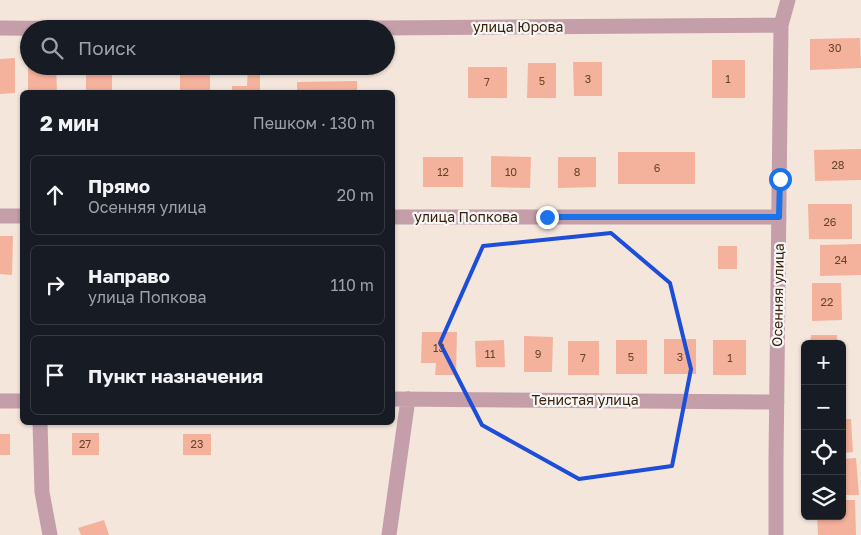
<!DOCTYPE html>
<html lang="ru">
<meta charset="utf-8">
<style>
:root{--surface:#171b24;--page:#242831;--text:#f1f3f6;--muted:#9ea1a6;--line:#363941}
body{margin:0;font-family:"Golos Text",sans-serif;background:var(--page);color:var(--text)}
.controls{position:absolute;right:15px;bottom:15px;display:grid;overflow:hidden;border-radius:8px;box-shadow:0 1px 4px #0004}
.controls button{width:45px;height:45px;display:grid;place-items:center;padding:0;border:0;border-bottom:1px solid var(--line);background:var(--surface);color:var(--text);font:25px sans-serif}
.stop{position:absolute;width:15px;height:15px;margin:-11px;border:4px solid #1a73e8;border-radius:50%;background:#fff}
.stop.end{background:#1a73e8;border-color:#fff;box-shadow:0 1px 5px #0008}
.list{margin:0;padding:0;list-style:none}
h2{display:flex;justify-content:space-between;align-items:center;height:65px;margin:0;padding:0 20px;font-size:21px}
h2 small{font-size:16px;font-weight:400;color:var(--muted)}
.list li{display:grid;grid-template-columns:32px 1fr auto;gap:15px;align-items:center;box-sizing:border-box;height:80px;margin:0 10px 10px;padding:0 10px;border:1px solid var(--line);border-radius:8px}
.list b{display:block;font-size:19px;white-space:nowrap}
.list p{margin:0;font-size:16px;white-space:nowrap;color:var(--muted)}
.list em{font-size:16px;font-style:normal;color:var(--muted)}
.icon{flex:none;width:28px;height:28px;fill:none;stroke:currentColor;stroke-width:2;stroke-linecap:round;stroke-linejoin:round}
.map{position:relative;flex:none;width:861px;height:535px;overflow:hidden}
.search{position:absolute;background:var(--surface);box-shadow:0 1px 4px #0004;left:20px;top:20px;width:375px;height:55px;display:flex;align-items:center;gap:12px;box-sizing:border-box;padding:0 18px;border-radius:28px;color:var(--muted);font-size:19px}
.panel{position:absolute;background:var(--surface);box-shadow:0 1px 4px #0004;left:20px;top:90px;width:375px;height:335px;border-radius:8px}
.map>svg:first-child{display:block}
</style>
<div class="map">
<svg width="861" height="535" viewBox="0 0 861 535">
<rect width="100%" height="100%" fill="#f4e6db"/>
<path fill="#f4b19b" d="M860 38 861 68 810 70V39Z
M15 58V93L0 94V59Z
M712 60H745V98H712Z
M573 62H602V96H574Z
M528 63H556V98H527Z
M28 66H56L57 92H28Z
M86 66H112V91H86Z
M180 66H210V92H180Z
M248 66H260V92H232V86H247Z
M468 67H507V98H468Z
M357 81V92H297V82Z
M861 149V180L815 181 814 150Z
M618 152H695V184H618Z
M491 156 531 157 530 188 491 187Z
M423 157H463V187H423Z
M558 157H596V187L558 188Z
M808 204H852V239H809Z
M0 236H13L12 275 0 274Z
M861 244V275L820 276V245Z
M718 246H737V269H718Z
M812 283H841L842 320 812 321Z
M422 332H457L456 375H435L436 363H421Z
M811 335H837V344H810Z
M524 336 553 337 552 372H524Z
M664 339H696V374H664Z
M504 340 505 367H476L475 341Z
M616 340H647V374H616Z
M713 340H746V375H713Z
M568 341H599V375H568Z
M842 419H851L853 452 842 453Z
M72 433H99V455H72Z
M0 434H10V455H0Z
M183 434H211V455H183Z
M856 458 859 495H842V459Z
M842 500H855L856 535H818L817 516H842Z
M104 520 109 535H81L78 528Z"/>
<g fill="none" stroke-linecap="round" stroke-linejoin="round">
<path stroke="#c49ea9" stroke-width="15" d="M0 28 105 29
M255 29 781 25
M0 216H22
M392 217H779
M392 399 777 402
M0 401H22
M40 422 42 492 50 535
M389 535 408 399
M776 535V461L781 25 788 0"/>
</g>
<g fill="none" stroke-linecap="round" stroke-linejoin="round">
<path stroke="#1a73e8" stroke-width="6" d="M547 217H779L780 179"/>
</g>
<path fill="none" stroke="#1d4ed8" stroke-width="4" stroke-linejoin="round" d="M611 233 670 283 691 369 672 466 579 479 482 425 440 343 483 246Z"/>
<g text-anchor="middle" stroke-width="4.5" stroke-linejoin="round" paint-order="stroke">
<g font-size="11" fill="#68442d">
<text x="835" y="52">30</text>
<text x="588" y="83">3</text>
<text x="728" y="83">1</text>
<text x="542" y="85">5</text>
<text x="487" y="86">7</text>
<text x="838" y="169">28</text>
<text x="657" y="172">6</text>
<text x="443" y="176">12</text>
<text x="511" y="176">10</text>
<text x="577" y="176">8</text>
<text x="830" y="226">26</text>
<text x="841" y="264">24</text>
<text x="827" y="306">22</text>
<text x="439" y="352">13</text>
<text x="490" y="358">11</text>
<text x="538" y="358">9</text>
<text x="631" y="361">5</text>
<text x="680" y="361">3</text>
<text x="583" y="362">7</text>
<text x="730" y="362">1</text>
<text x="85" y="448">27</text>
<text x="197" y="448">23</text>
</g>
<g font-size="14" fill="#391f08" stroke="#f6f6f6">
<text x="518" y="32">улица Юрова</text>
<text x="466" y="222">улица Попкова</text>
<text transform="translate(778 295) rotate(-89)" y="5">Осенняя улица</text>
<text x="585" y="405">Тенистая улица</text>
</g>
</g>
</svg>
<div class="controls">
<button>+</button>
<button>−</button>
<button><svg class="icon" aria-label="locate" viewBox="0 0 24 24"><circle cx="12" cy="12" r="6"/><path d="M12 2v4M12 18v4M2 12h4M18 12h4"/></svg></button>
<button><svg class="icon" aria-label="layers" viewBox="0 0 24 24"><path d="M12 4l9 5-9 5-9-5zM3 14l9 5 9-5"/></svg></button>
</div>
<div class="stop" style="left:780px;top:179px"></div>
<div class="stop end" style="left:547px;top:217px"></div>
<div class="search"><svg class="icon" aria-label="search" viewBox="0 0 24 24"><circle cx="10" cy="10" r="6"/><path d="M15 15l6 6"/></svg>Поиск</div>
<section class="panel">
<h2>2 мин<small>Пешком · 130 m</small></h2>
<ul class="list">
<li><svg class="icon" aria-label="ahead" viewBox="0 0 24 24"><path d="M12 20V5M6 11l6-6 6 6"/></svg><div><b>Прямо</b><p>Осенняя улица</p></div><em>20 m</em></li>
<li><svg class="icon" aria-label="right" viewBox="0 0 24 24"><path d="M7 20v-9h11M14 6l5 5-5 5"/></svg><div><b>Направо</b><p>улица Попкова</p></div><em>110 m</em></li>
<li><svg class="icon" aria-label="arrive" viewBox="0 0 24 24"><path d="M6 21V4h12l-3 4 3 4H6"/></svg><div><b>Пункт назначения</b></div></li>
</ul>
</section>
</div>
